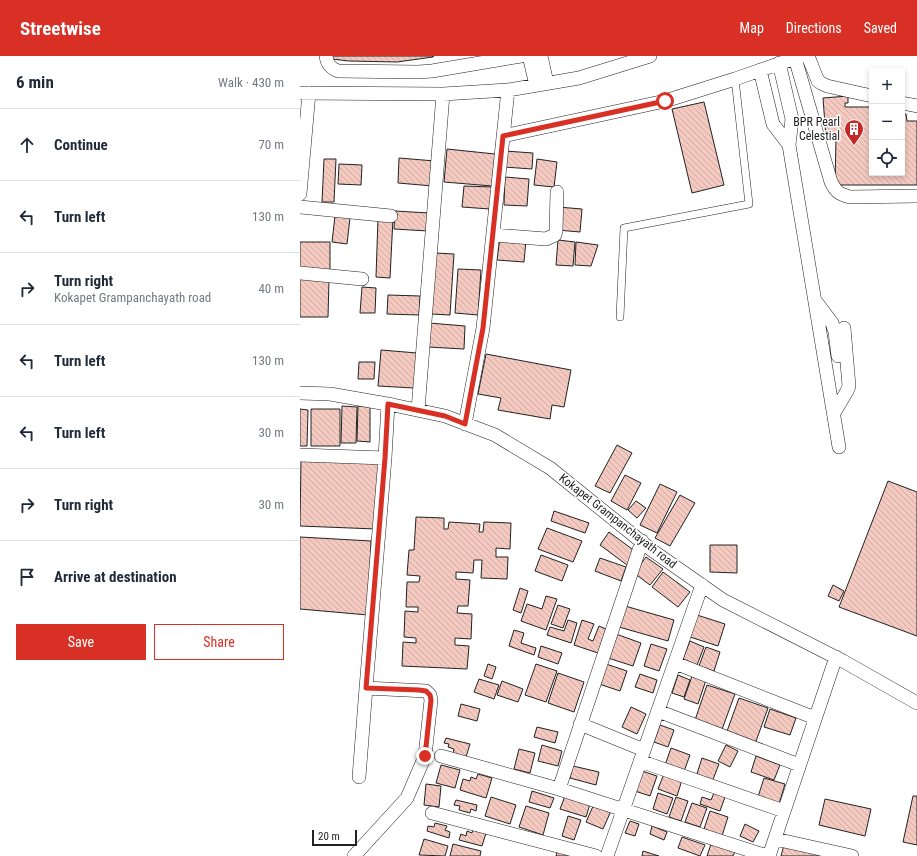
<!DOCTYPE html>
<meta charset="utf-8">
<style>
:root{--surface:#fff;--page:#f6f6f7;--text:#1f2937;--muted:#747a83;--line:#e0e1e3;--accent:#d93025}
body{margin:0;font-family:"Roboto Condensed",sans-serif;background:var(--page);color:var(--text)}
.controls{position:absolute;right:12px;top:12px;display:grid;overflow:hidden;border-radius:0px;box-shadow:0 2px 6px #0003}
.controls button{width:36px;height:36px;display:grid;place-items:center;padding:0;border:0;border-bottom:1px solid var(--line);background:var(--surface);color:var(--text);font:20px sans-serif}
.scale{position:absolute;left:12px;bottom:10px;width:45px;box-sizing:border-box;padding-left:4px;border:2px solid #222;border-top:0;font-size:11px;line-height:14px;white-space:nowrap;color:#222;-webkit-text-stroke:3px #fff;paint-order:stroke}
.stop{position:absolute;width:12px;height:12px;margin:-9px;border:3px solid #d93025;border-radius:50%;background:#fff}
.stop.end{background:#d93025;border-color:#fff;box-shadow:0 1px 4px #0008}
.list{margin:0;padding:0;list-style:none}
h2{display:flex;justify-content:space-between;align-items:center;height:52px;margin:0;padding:0 16px;font-size:17px}
h2 small{font-size:13px;font-weight:400;color:var(--muted)}
.list li{display:grid;grid-template-columns:26px 1fr auto;gap:12px;align-items:center;box-sizing:border-box;height:72px;padding:0 16px;border-top:1px solid var(--line)}
.list b{display:block;font-size:15px;white-space:nowrap}
.list p{margin:0;font-size:13px;white-space:nowrap;color:var(--muted)}
.list em{font-size:13px;font-style:normal;color:var(--muted)}
.actions{display:flex;gap:8px;padding:12px 16px}
.actions a{flex:1;padding:9px 0;border:1px solid var(--accent);border-radius:0px;text-align:center;font-size:14px;color:var(--accent)}
.actions .main{background:var(--accent);color:#fff}
.icon{flex:none;width:22px;height:22px;fill:none;stroke:currentColor;stroke-width:2;stroke-linecap:round;stroke-linejoin:round}
.map{position:relative;flex:none;width:617px;height:800px;overflow:hidden}
header{display:flex;align-items:center;gap:24px;box-sizing:border-box;height:56px;padding:0 20px;background:var(--accent);color:#fff}
header strong{font-size:19px}
nav{display:flex;gap:22px;margin-inline-start:auto;font-size:14px}
main{display:flex}
aside{flex:1;background:var(--surface)}
.map>svg:first-child{display:block}
</style>
<header>
<strong>Streetwise</strong>
<nav><a>Map</a><a>Directions</a><a>Saved</a></nav>
</header>
<main>
<aside>
<h2>6 min<small>Walk · 430 m</small></h2>
<ul class="list">
<li><svg class="icon" aria-label="ahead" viewBox="0 0 24 24"><path d="M12 20V5M6 11l6-6 6 6"/></svg><div><b>Continue</b></div><em>70 m</em></li>
<li><svg class="icon" aria-label="left" viewBox="0 0 24 24"><path d="M17 20v-9H6M10 6l-5 5 5 5"/></svg><div><b>Turn left</b></div><em>130 m</em></li>
<li><svg class="icon" aria-label="right" viewBox="0 0 24 24"><path d="M7 20v-9h11M14 6l5 5-5 5"/></svg><div><b>Turn right</b><p>Kokapet Grampanchayath road</p></div><em>40 m</em></li>
<li><svg class="icon" aria-label="left" viewBox="0 0 24 24"><path d="M17 20v-9H6M10 6l-5 5 5 5"/></svg><div><b>Turn left</b></div><em>130 m</em></li>
<li><svg class="icon" aria-label="left" viewBox="0 0 24 24"><path d="M17 20v-9H6M10 6l-5 5 5 5"/></svg><div><b>Turn left</b></div><em>30 m</em></li>
<li><svg class="icon" aria-label="right" viewBox="0 0 24 24"><path d="M7 20v-9h11M14 6l5 5-5 5"/></svg><div><b>Turn right</b></div><em>30 m</em></li>
<li><svg class="icon" aria-label="arrive" viewBox="0 0 24 24"><path d="M6 21V4h12l-3 4 3 4H6"/></svg><div><b>Arrive at destination</b></div></li>
</ul>
<div class="actions"><a class="main">Save</a><a>Share</a></div>
</aside>
<div class="map">
<svg width="617" height="800" viewBox="0 0 617 800">
<defs>
<pattern id="building-back-hatch" width="6" height="6" patternUnits="userSpaceOnUse"><rect width="6" height="6" fill="#f3c9c0"/><path d="M-1 5l2 2M0 0l6 6M5-1l2 2" fill="none" stroke="#d0aca5"/></pattern>
</defs>
<rect width="100%" height="100%" fill="#fff"/>
<path fill="url(#building-back-hatch)" stroke="#222" d="M32 0H134L133 1 97 6 49 5 32 3Z
M548 40V47H545V51H572V117H602V58H606L607 65H617V129H535L536 82H526L523 42Z
M404 46 424 129 392 137 372 53Z
M147 93 195 98 192 130 144 126Z
M205 95 233 97 232 113 204 111Z
M99 102 135 105 133 130 98 127Z
M24 103H36L34 146H22Z
M237 103 257 106 254 131 234 129Z
M39 108 62 109 61 129 38 128Z
M205 121 229 123 227 150 204 149Z
M164 130 192 131 190 153 162 151Z
M258 151 282 153 280 176 257 174Z
M95 155 129 157 128 175 94 173Z
M35 160 50 162 47 188 32 186Z
M78 162H93L90 222 76 221Z
M200 181 226 184 224 206 197 204Z
M258 184 275 186 273 210 256 209Z
M0 186H30V215L0 214Z
M276 186 298 189 291 210 275 209Z
M135 197 154 198 150 259 131 258Z
M158 213 181 214 178 259 155 257Z
M0 223H29L28 261H0Z
M62 231 76 232 75 257H60Z
M88 239 120 240 119 259 87 258Z
M129 267 165 270 164 293 128 291Z
M81 294 117 297 114 332 78 330Z
M186 298 271 314 264 351 252 349 250 363 198 354 201 342 178 338Z
M59 306H75L74 323H58Z
M42 350 57 351 56 387H41Z
M58 350 70 351V386L57 385Z
M0 353 8 354 7 390H0Z
M11 353H40V390H11Z
M317 389 332 397 310 437 295 430Z
M1 402 80 405 76 473 0 470Z
M325 419 341 427 327 454 311 445Z
M588 425 617 436V580L539 551Z
M360 428 377 436 357 477 340 469Z
M380 439 395 447 370 490 355 482Z
M336 445 346 452 337 462 328 454Z
M254 455 289 467 285 477 251 465Z
M116 461 144 462V473H148L149 466 180 468 179 476H183L184 466 211 467 210 493 196 492V501H208L207 523 181 522 182 504H174L173 517 156 516V523L170 524 168 550H158L157 557 172 558 171 583 155 582V589L169 590 167 613 102 610 103 586 116 587V582L104 581 105 555 118 556V551H106L107 526H119L120 520 107 519 109 494H114Z
M247 472 282 485 273 506 238 493Z
M309 476 336 496 327 509 300 489Z
M0 481 71 485 68 559 0 553Z
M410 489H437V517L410 516Z
M241 499 268 509 262 525 235 515Z
M346 501 363 513 350 529 334 517Z
M300 502 326 511 321 525 295 515Z
M363 516 390 536 378 551 352 531Z
M533 529 544 535 539 545 528 540Z
M220 532 228 535 221 557 213 554Z
M246 540 257 543 246 574 221 565 227 548 242 553Z
M258 549 270 553 263 572 251 568Z
M325 550 374 564 368 585 319 571Z
M397 559 425 568 418 590 390 581Z
M268 564 277 567 271 587 247 579 250 571 264 575Z
M282 564 294 568 288 583 293 585 299 570 306 573 298 597 274 589Z
M214 574 224 577 221 587 236 592 234 599 209 590Z
M316 578 341 587 333 610 308 602Z
M390 585 404 591 397 609 383 603Z
M351 588 367 593 359 615 344 610Z
M241 590 262 597 258 608 238 601Z
M406 591 420 596 414 615 399 610Z
M303 607 327 615 320 635 296 627Z
M188 608 196 611 192 623 184 620Z
M236 608 257 615 246 646 225 639Z
M258 617 284 626 274 656 248 647Z
M340 618 357 624 353 637 335 631Z
M378 619 390 624 384 641 372 637Z
M392 620 406 624 398 648 384 643Z
M179 623 199 629 194 643 174 636Z
M202 625 223 633 218 646 197 639Z
M407 629 435 638 421 676 394 667Z
M439 642 468 652 455 688 426 678Z
M161 648 180 653 177 665 158 660Z
M331 651 346 658 337 678 322 671Z
M470 653 496 662 490 679 464 671Z
M360 669 374 674 368 691 354 686Z
M237 671 258 676 255 687 234 681Z
M146 682 170 688 166 701 153 698 154 693 148 691 149 688 144 687Z
M242 689 262 695 258 710 238 705Z
M426 689 438 695 430 711 418 705Z
M371 692 390 699 383 718 364 712Z
M219 693 235 697 230 717 214 713Z
M456 700 480 709 474 724 451 716Z
M402 702 419 708 412 726 396 721Z
M141 709 160 714 155 732 136 727Z
M273 710 299 716 296 729 270 722Z
M342 715 357 720 350 740 335 735Z
M178 718 192 722 186 742 160 734 163 723 170 725 171 721 176 723Z
M364 718 382 724 377 740 358 733Z
M464 722 485 728 479 748 458 741Z
M126 728 141 730 139 751 124 749Z
M232 735 254 742 250 752 229 746Z
M358 737 373 742 367 758 353 753Z
M414 737 425 741 420 755 400 748 402 741 411 744Z
M265 740 290 748 286 761 260 753Z
M613 740H617V789L603 786Z
M191 741 216 749 210 768 185 760Z
M376 741 388 745 381 765 369 761Z
M525 743 571 753 565 780 519 769Z
M156 744 177 749 176 755 171 753 170 757 159 754 160 750 154 749Z
M392 747 407 752 400 771 385 766Z
M294 748 311 755 303 773 286 766Z
M226 750 249 757 243 779 219 771Z
M410 755 428 761 422 780 404 773Z
M268 760 281 764 274 784 262 780Z
M330 765 339 768 335 780 325 777Z
M135 767 147 770 145 774 150 776 149 782 127 775 128 770 134 771Z
M445 768 459 775 453 786 440 780Z
M174 770 187 774 182 790 159 784 161 778 166 780 167 775 172 777Z
M352 770 367 776 364 784 350 778Z
M382 781 405 789 400 800 378 792Z
M124 783 148 790 145 800 119 799Z
M153 788 181 795 180 800H150Z
M411 788 435 796 433 800H407Z
M484 789 518 798V800H481Z
M258 793 273 800H256Z
M343 795 359 800H342Z"/>
<g fill="none" stroke-linecap="round" stroke-linejoin="round">
<defs>
<path id="service" d="M320 261 324 172 449 148 435 23"/>
<path id="minor" d="M26 0C27 8 30 12 38 15L118 16 132 15 221 0
M229 0 236 29
M241 0 247 27
M508 0 518 25 521 27 527 30 572 40
M495 2 531 126C536 136 539 138 550 141L617 140
M479 7 492 63 489 89 539 391
M460 14 473 68 489 89
M0 37 143 38 208 34 279 22 350 0
M602 47 617 50
M203 80 365 45 435 23 501 0
M0 138 9 37
M0 151 91 160
M193 179 246 183 255 179 256 175 257 136
M0 217 62 223
M517 247 532 267 535 276 538 300
M0 337 30 338 93 349 145 360 195 379 250 412 353 495 423 544 543 605 617 647
M118 354 143 38
M534 357 547 335 549 330 544 272
M165 368 183 272 208 34
M0 399 85 402
M375 607 515 662
M358 655 499 709
M280 668 344 694
M141 700 259 733 467 800
M340 705 484 755
M59 721 66 632
M259 733 342 485
M132 757 296 800
M475 783 552 800
M54 800 107 742 125 700 131 644 130 639 126 635 66 632 85 402 88 348
M307 800 402 529
M469 800 536 601"/>
</defs>
<use href="#service" stroke="#222" stroke-width="8"/>
<use href="#minor" stroke="#222" stroke-width="14"/>
<use href="#service" stroke="#fff" stroke-width="7"/>
<use href="#minor" stroke="#fff" stroke-width="13"/>
</g>
<g fill="none" stroke-linecap="round" stroke-linejoin="round">
<path stroke="#d93025" stroke-width="5" d="M125 700 131 644 130 639 126 635 119 634 66 632 85 402 88 348 145 360 165 368 183 272 203 80 365 45"/>
</g>
<defs>
<symbol id="building-pin" viewBox="-11 -11 22 30"><path d="M0 17L-7.5 6A9.5 9.5 0 1 1 7.5 6Z" fill="#c62828" stroke="#fff"/><path d="M-4-6H4V6H1V3H-1V6H-4ZM-2.5-4.3h1.7v1.8h-1.7ZM.8-4.3h1.7v1.8H.8ZM-2.5-1h1.7V.8h-1.7ZM.8-1h1.7V.8H.8Z" fill="#fff"/></symbol>
</defs>
<g fill-rule="evenodd">
<use href="#building-pin" x="543" y="62" width="22" height="30"/>
</g>
<g text-anchor="middle" stroke-width="3" stroke-linejoin="round" paint-order="stroke">
<g font-size="12" fill="#222" stroke="#fff" text-anchor="end">
<text x="540" y="70">BPR Pearl<tspan x="540" dy="14">Celestial</tspan></text>
</g>
<g font-size="12" fill="#222" stroke="#fff">
<text transform="translate(318 465) rotate(38)" y="4">Kokapet Grampanchayath road</text>
</g>
</g>
</svg>
<div class="controls">
<button>+</button>
<button>−</button>
<button><svg class="icon" aria-label="locate" viewBox="0 0 24 24"><circle cx="12" cy="12" r="6"/><path d="M12 2v4M12 18v4M2 12h4M18 12h4"/></svg></button>
</div>
<div class="scale">20 m</div>
<div class="stop" style="left:365px;top:45px"></div>
<div class="stop end" style="left:125px;top:700px"></div>
</div>
</main>
